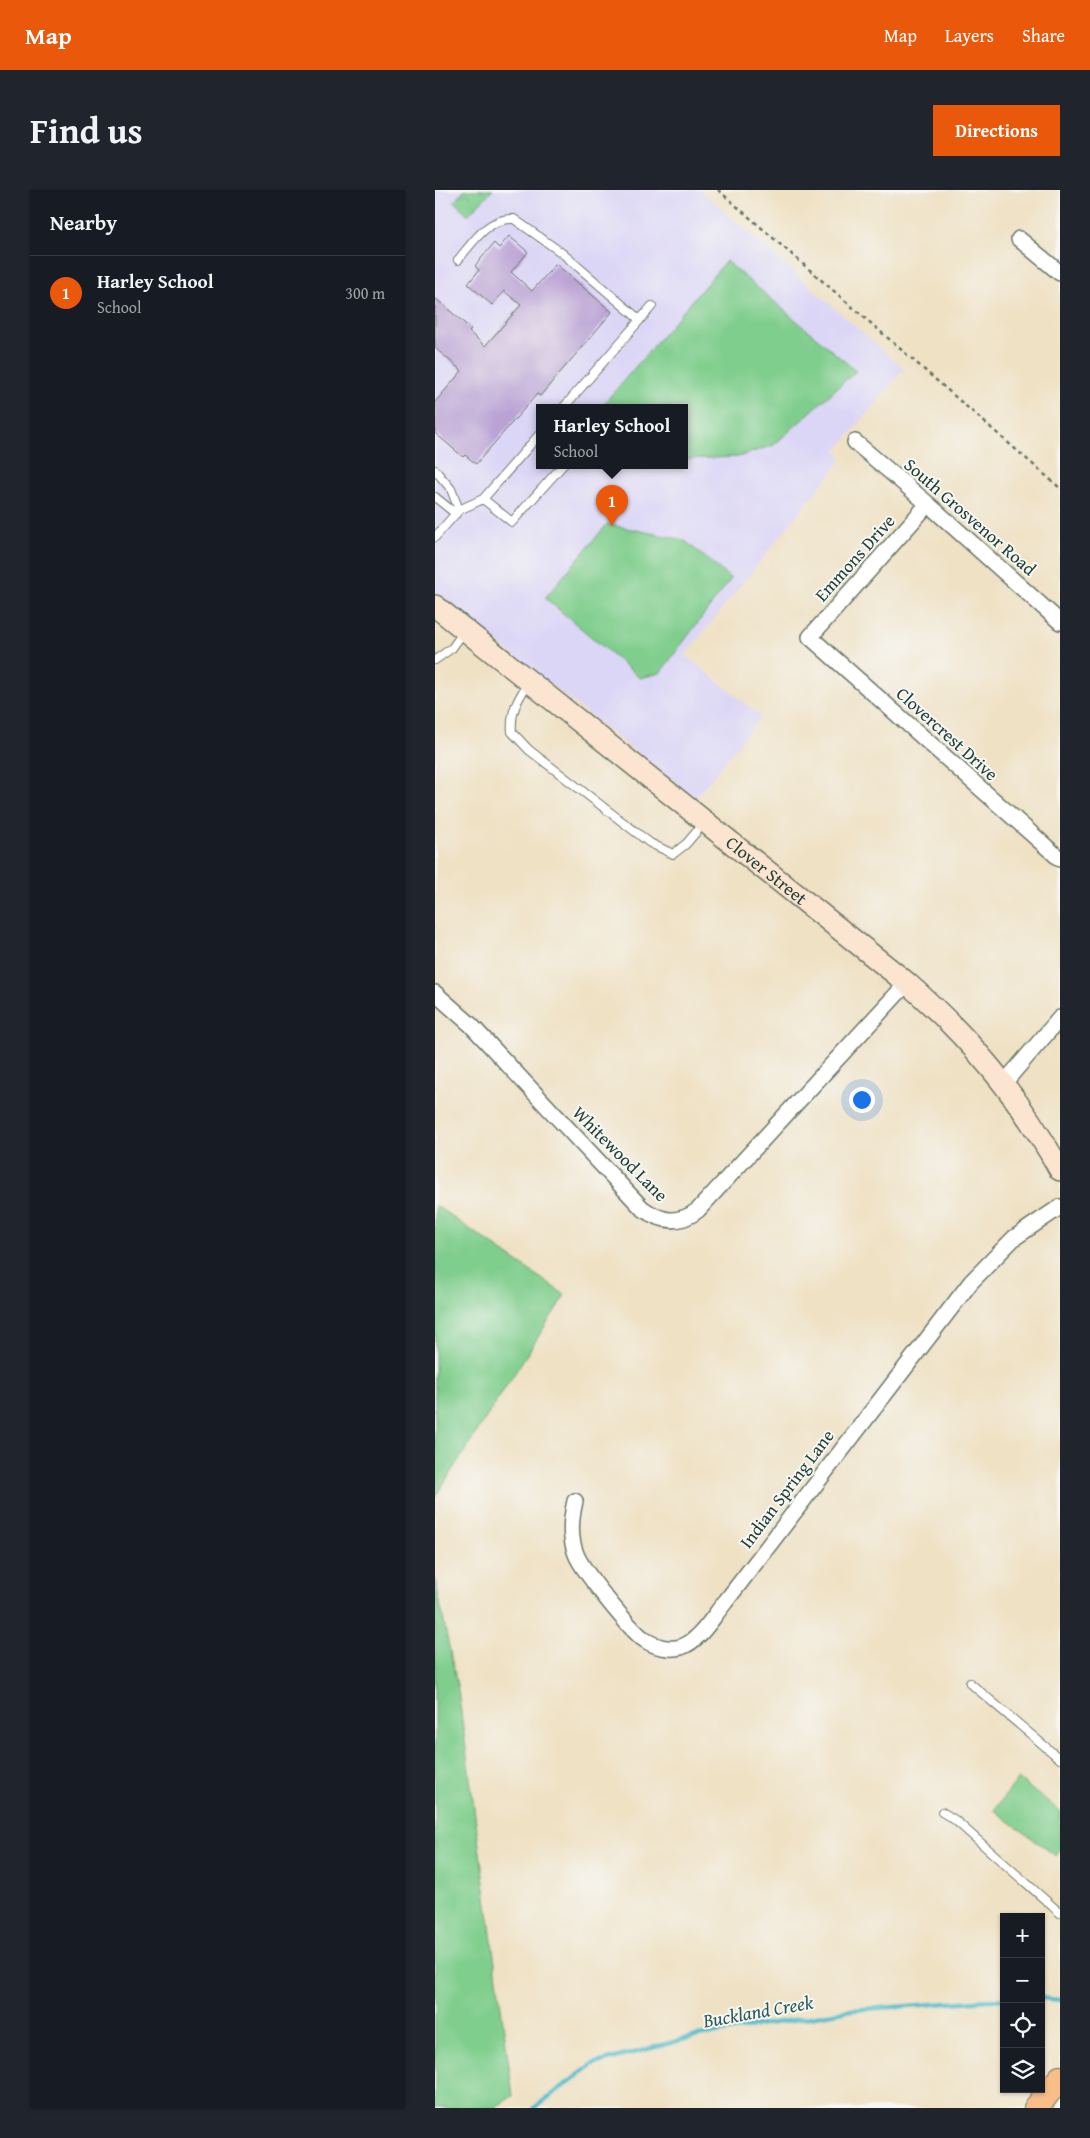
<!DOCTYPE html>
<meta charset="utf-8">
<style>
:root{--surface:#171b24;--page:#20242c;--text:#f1f3f6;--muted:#9ea1a6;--line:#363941;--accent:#ea580c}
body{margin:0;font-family:"Gentium Book Plus",serif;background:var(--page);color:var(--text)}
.controls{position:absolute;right:15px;bottom:15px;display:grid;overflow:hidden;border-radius:0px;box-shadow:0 1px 4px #0004}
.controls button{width:45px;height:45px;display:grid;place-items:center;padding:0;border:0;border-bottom:1px solid var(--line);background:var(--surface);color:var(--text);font:25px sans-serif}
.you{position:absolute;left:426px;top:909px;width:18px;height:18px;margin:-12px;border:4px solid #fff;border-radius:50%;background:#1a73e8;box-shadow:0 0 0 8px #1a73e833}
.badge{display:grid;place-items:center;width:32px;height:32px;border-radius:50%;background:var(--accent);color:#fff;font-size:16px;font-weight:700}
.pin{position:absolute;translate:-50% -41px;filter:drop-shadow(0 1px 2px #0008)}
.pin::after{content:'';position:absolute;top:26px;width:18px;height:15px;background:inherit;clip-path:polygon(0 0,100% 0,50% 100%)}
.popup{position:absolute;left:101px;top:214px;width:152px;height:65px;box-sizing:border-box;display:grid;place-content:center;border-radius:0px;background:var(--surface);filter:drop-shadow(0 1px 4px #0005);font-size:16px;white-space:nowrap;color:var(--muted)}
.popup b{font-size:19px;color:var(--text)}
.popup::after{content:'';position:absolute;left:50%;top:100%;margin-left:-10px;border:10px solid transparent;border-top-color:var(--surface)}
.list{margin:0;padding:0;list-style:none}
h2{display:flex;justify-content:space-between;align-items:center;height:65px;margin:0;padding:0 20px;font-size:21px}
h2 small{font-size:16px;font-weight:400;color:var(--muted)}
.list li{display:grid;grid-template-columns:32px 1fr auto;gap:15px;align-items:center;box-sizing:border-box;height:75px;padding:0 20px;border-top:1px solid var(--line)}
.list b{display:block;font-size:19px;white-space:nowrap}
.list p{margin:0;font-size:16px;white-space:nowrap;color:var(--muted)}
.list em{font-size:16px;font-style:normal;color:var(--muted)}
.icon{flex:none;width:28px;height:28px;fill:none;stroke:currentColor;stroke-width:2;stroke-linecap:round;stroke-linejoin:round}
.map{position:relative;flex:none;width:625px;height:1918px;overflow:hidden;border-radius:0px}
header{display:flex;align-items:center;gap:30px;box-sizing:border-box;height:70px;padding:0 25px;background:var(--accent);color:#fff}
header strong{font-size:24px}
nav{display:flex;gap:28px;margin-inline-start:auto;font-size:18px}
.intro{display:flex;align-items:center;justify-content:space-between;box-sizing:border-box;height:120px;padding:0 30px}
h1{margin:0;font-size:35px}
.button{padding:12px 22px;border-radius:0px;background:var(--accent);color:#fff;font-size:18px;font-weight:700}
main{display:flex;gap:30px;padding:0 30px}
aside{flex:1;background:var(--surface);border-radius:0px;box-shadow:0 1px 4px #0004}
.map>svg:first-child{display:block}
</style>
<header>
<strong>Map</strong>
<nav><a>Map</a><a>Layers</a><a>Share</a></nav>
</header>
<div class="intro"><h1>Find us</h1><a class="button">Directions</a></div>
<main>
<aside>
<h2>Nearby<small></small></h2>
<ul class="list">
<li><span class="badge">1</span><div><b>Harley School</b><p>School</p></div><em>300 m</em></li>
</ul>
</aside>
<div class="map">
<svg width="625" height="1918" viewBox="0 0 625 1918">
<defs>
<pattern id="park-crowns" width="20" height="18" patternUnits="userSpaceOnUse" patternTransform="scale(1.25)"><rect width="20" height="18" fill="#80ce8d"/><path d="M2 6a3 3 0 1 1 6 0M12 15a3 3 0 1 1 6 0" fill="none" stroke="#68a874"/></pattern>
</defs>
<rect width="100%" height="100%" fill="#f6f6f2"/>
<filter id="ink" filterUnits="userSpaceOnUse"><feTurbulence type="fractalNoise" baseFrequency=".02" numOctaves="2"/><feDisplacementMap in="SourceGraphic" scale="10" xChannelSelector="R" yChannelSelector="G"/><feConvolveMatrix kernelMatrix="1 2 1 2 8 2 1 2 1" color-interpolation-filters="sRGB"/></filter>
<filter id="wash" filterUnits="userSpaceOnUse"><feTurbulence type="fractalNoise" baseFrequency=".0096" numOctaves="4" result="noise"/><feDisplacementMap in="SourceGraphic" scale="20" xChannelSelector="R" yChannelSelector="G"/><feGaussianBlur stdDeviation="1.12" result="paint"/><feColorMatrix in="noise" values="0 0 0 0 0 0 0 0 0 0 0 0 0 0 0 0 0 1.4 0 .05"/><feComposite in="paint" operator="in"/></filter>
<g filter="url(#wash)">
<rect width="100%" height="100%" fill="#efe1c4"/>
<path fill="#dcd6f6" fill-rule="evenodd" d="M0 0H265L469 179 401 261 407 269 250 465 326 526 260 609 0 403ZM104 217H250V275H104Z"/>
<path fill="#80ce8d" stroke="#508660" d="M291 71 421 181 339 255 303 267 250 269V217H166Z
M172 334 249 350 296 389 225 483 205 488 110 408Z
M0 1015 130 1105 0 1307Z
M0 1389 23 1500 78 1906 59 1918H0Z
M583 1589 625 1621V1661L621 1666 559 1620Z"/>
<path fill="url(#park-crowns)" stroke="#508660" d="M30 0H58L33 25 19 11Z"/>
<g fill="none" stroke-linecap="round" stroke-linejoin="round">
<path stroke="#4ebac9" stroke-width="4.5" d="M606 1808 625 1810
M99 1918 158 1874 257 1847 416 1820 569 1809"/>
</g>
<g id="blocks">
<path fill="#baa2d4" d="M74 46 93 62 76 82 97 101 121 74 177 122 105 206 102 204 41 274 30 265 28 267 0 243V212L27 181 0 158V108L36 139 34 142 50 156 86 115 69 101 57 115 33 94 44 80 40 76 59 53 64 58Z"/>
</g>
</g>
<g filter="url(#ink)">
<use href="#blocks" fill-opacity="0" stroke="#687666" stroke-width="1"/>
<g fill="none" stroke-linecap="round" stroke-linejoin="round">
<defs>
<path id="service" d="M23 70C38 52 53 27 79 29L127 63 205 130
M129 217 217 116
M0 280 16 299 24 320
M0 307 21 324
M48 309 77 332 128 275
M0 347 24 320 48 309 104 245
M0 470 17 458 30 440
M93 493C83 509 75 522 77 542L94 560 215 653 238 664 251 654 269 633
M535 1493 625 1569
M507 1622 520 1630 625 1723"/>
<path id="minor" d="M584 49 625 83
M420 252 493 314 625 432
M493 314 375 447 625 669
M0 803 36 835 207 1018C226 1032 244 1035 263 1020L472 793
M569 893 625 828
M140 1311C136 1329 134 1346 141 1364 147 1380 195 1440 210 1450 220 1457 234 1460 246 1457 265 1451 279 1425 291 1411L536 1092 579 1048 625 1017"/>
<g id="secondary">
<path id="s1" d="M0 416 472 793C536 849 583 905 625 980"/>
</g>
<path id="primary" d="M601 1918 625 1888"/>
</defs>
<use href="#service" stroke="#687666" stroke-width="10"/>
<use href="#minor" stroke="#687666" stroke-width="18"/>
<use href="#secondary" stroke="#687666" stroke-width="24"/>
<use href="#primary" stroke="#687666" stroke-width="26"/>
<path stroke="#687666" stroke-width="2.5" stroke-dasharray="4 4" stroke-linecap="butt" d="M283 0 625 298"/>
<use href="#service" stroke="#fff" stroke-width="8"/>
<use href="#minor" stroke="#fff" stroke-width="15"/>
<use href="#secondary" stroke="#fce5d0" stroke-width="21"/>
<use href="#primary" stroke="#f8bd89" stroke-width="24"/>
</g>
</g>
<g text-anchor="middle" stroke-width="4" stroke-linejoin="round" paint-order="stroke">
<g font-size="18" fill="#1f3d34" stroke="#f6f6f2">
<text transform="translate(535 327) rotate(41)" y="6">South Grosvenor Road</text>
<text transform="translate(420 368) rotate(-48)" y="6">Emmons Drive</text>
<text transform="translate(512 544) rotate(42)" y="6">Clovercrest Drive</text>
<text dy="6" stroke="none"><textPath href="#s1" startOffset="424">Clover Street</textPath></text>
<text transform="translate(185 964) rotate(45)" y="6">Whitewood Lane</text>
<text transform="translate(352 1299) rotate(-53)" y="6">Indian Spring Lane</text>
</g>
<g font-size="19" font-style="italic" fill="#2b5c59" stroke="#f6f6f2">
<text transform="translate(323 1821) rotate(-10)" y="7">Buckland Creek</text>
</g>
</g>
</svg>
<div class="controls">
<button>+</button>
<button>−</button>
<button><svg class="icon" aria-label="locate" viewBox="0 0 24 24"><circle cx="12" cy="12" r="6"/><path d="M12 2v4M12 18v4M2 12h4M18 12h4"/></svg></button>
<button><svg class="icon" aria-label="layers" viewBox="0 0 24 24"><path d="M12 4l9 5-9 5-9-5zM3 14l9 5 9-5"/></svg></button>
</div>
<div class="you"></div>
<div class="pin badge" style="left:177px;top:336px">1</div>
<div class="popup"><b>Harley School</b>School</div>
</div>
</main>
